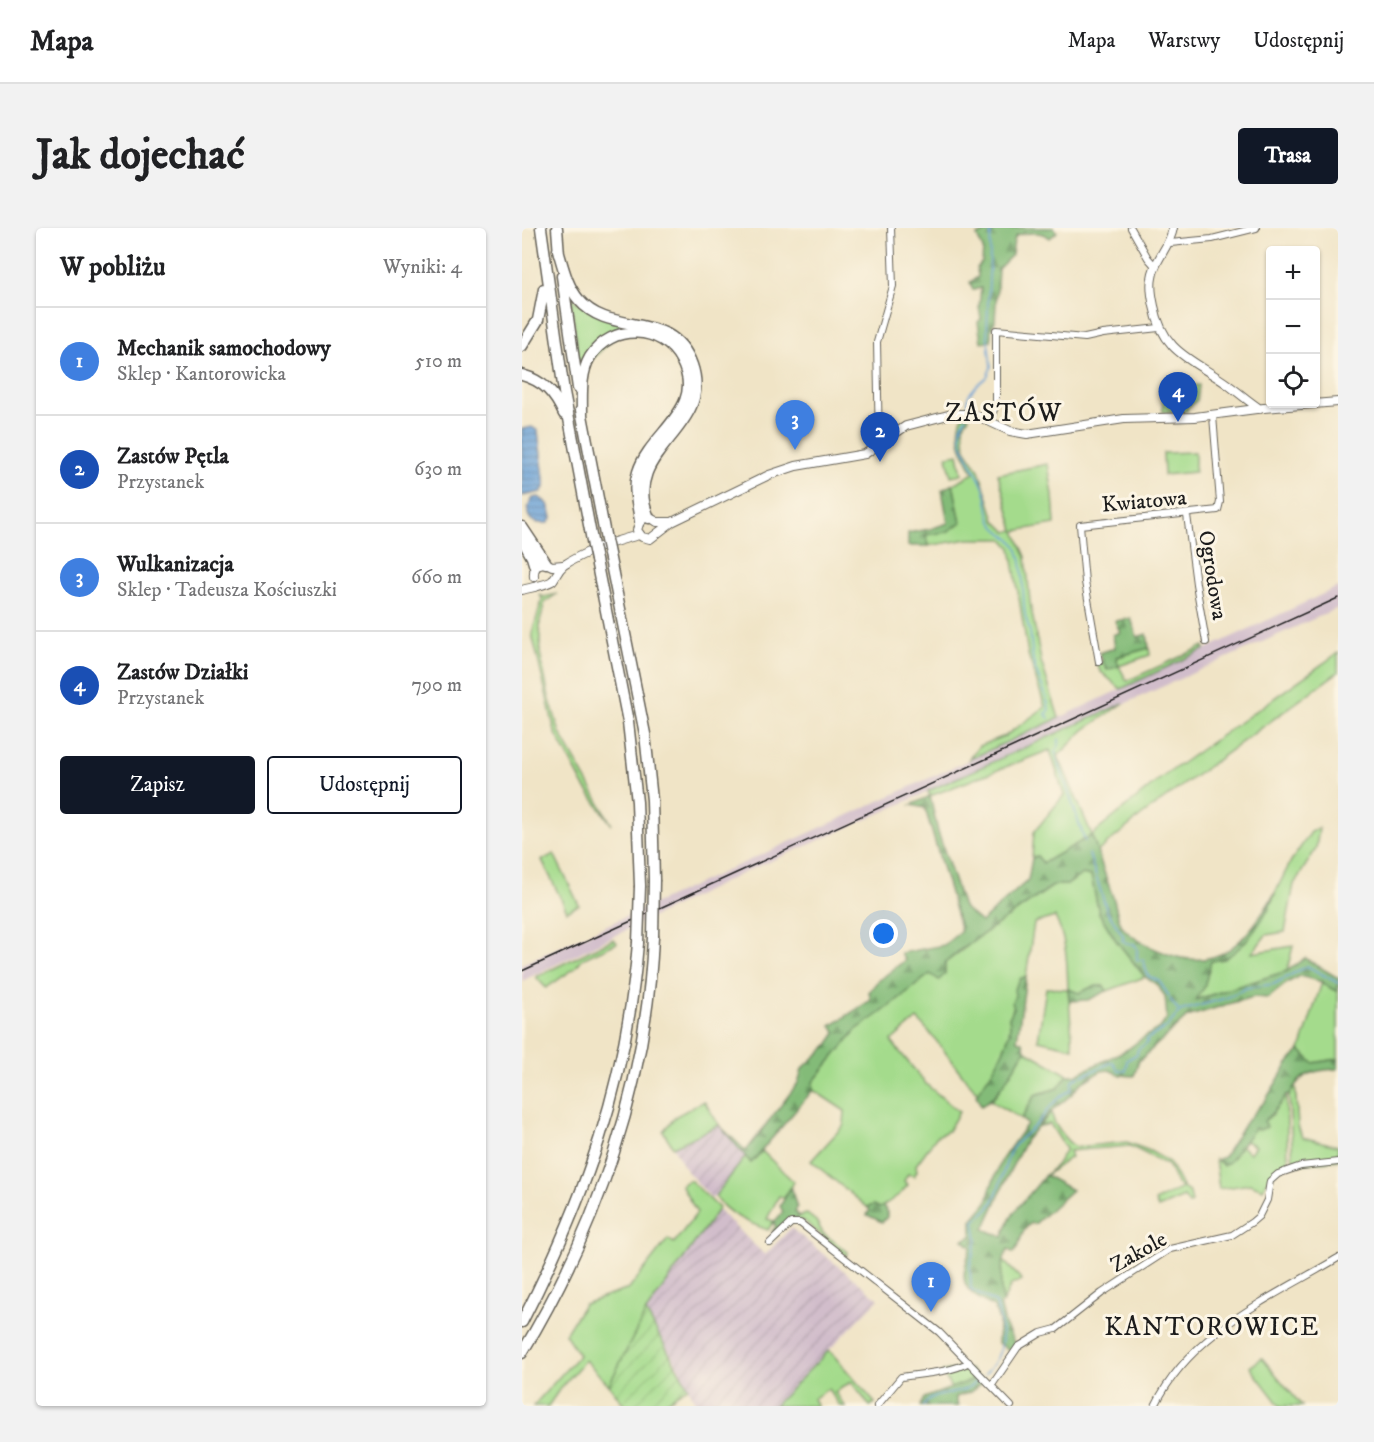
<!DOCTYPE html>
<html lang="pl">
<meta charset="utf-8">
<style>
:root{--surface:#fff;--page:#f2f2f2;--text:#202124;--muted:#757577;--line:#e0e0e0;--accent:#111827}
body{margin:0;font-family:"IM FELL DW Pica",serif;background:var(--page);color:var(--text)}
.controls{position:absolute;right:18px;top:18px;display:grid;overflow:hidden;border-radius:6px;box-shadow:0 2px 4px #0004}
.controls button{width:54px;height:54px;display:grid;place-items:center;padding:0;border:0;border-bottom:2px solid var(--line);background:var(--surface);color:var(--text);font:30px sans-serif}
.you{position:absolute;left:362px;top:706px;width:21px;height:21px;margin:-15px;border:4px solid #fff;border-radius:50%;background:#1a73e8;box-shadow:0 0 0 9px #1a73e833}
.badge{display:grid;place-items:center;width:39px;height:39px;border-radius:50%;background:var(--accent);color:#fff;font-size:20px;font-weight:700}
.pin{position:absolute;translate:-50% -50px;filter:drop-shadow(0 2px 3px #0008)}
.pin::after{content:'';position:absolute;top:32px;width:21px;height:18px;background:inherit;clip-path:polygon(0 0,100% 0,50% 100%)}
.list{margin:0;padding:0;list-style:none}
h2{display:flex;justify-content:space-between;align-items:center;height:78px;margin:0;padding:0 24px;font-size:26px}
h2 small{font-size:20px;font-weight:400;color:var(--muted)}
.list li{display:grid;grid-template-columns:39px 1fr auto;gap:18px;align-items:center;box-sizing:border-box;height:108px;padding:0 24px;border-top:2px solid var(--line)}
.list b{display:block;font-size:22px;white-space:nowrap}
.list p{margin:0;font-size:20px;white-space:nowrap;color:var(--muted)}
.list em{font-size:20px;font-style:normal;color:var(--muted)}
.actions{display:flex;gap:12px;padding:18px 24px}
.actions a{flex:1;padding:14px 0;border:2px solid var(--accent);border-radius:6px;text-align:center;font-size:21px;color:var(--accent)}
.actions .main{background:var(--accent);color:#fff}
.icon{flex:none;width:33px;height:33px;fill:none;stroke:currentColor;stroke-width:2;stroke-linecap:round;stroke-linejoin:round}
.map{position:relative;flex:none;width:816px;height:1178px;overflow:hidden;border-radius:6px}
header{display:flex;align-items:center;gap:36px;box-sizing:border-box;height:84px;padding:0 30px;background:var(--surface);border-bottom:2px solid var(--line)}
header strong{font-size:28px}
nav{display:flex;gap:33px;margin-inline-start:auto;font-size:21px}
.intro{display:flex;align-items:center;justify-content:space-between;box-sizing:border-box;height:144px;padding:0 36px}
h1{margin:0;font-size:42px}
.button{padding:15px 27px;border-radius:6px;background:var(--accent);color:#fff;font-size:21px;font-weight:700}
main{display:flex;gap:36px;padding:0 36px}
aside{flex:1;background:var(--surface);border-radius:6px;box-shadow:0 2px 4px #0004}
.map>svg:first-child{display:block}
</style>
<header>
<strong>Mapa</strong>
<nav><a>Mapa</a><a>Warstwy</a><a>Udostępnij</a></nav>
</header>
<div class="intro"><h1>Jak dojechać</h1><a class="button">Trasa</a></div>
<main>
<aside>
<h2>W pobliżu<small>Wyniki: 4</small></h2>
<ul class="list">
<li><span class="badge" style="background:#3f7fe0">1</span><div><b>Mechanik samochodowy</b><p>Sklep · Kantorowicka</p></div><em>510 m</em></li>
<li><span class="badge" style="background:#1a4fb4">2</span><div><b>Zastów Pętla</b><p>Przystanek</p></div><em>630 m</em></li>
<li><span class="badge" style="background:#3f7fe0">3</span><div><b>Wulkanizacja</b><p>Sklep · Tadeusza Kościuszki</p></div><em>660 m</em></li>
<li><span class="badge" style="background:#1a4fb4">4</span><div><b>Zastów Działki</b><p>Przystanek</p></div><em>790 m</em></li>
</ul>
<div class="actions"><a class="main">Zapisz</a><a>Udostępnij</a></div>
</aside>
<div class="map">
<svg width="816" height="1178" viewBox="0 0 816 1178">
<defs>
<pattern id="industrial-furrows" width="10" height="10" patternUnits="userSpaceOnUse" patternTransform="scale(1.5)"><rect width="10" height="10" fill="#d1bdcb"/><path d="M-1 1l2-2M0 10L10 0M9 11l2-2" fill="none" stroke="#b3a2ae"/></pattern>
<pattern id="forest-firs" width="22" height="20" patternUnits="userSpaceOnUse" patternTransform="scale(1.5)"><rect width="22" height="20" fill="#83bb78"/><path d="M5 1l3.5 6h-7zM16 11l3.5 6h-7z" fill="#6a9762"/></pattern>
<pattern id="garden-furrows" width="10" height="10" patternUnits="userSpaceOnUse" patternTransform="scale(1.5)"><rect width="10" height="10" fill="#a4db8c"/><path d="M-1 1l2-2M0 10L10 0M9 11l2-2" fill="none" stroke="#8dbb78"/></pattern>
<pattern id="water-rules" width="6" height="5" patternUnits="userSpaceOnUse" patternTransform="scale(1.5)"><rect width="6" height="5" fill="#69a0d6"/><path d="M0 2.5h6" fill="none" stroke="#5682ad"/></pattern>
</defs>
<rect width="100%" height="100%" fill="#fcf5e5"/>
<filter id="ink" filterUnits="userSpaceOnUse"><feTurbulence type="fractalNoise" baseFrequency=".0167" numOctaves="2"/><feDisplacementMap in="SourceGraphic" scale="12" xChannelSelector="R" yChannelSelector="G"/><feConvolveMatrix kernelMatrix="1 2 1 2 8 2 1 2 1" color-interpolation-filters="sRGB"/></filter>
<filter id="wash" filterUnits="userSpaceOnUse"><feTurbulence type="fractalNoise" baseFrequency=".008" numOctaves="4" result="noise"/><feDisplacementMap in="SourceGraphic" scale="24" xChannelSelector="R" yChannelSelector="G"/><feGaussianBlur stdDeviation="1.35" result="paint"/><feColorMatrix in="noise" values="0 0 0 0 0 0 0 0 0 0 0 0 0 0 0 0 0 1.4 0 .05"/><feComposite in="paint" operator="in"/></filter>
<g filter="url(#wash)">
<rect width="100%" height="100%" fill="#f0e4c6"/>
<path fill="url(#industrial-furrows)" d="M197 897 224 928 190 971 164 942 151 919Z
M196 982 243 1027 269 1000 357 1071 252 1178H175L156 1138 124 1084Z"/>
<path fill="#d1bdcb" d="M816 359V380L314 605 225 643 0 753V736L471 521Z"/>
<path fill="#a4db8c" stroke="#607c54" stroke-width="1.5" d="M48 65 53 73 115 99 99 103 58 143Z
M677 157 675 172 665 180V183L641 184 640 162Z
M441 187 447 189 441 198 443 221 457 242 473 292 485 304 492 302 476 246 526 236 531 267 533 296 493 303 504 329 508 374 519 433 537 490 446 532 457 518 483 508 523 479 506 426 489 320 481 311H446L406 318 404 307 439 295 431 256 452 245C441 226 432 208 441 187Z
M673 224V244L642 247 641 225Z
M436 226 440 246 429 248 425 228Z
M35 366 23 374 18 393V425L27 469 38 505 90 597 62 558 33 504 10 406 20 371 18 367 22 369Z
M682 418 683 421 599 461 578 443 575 435 627 420 628 427 597 438 605 453Z
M816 425V444L620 587 575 624 570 607 521 635 515 628 510 630 512 604 542 567 528 522 408 568 406 563 602 475 562 502 536 528 570 607 639 550Z
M797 600 794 621 772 656 763 704 744 707 730 725 771 718 765 743 672 772 682 760 689 733 703 731 746 683 753 665 769 633 789 604Z
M32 626 57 677 45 683 20 632Z
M560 646 569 648 577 685 593 711 623 749 585 763 582 758H572L557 765 546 761 551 820 516 812 524 760 546 761C545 733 545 714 533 689L512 695 504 749 499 750C494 764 494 778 487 790 493 808 469 852 455 864 433 841 418 813 395 791L369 813 405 857 437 884 426 903 415 908 394 937 395 943 392 948 386 946 382 953 386 957 378 966 358 980 352 977 345 979 289 933 322 897 323 883 291 862V854L334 802 360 784 408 746 423 745V735L460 707 533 657H545Z
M92 711 95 715 60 731 53 740 24 760 14 749Z
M800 754 810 761 816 763V831L791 835 778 822Z
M503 822 546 847 536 860 513 867 499 891 469 873C482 857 492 839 503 822Z
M773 855 776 898 780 909 816 918V932L774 937 771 934 767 868Z
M764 867 766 934 748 949 741 961 728 956 697 961 693 931 701 937 708 933 718 917 728 925 733 918 722 912 733 900 751 886 754 879Z
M182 873 197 897 151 919 141 903 154 888Z
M530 883C529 894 544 914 554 919L605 914 628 923 647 934 661 960 668 965 670 975 667 976 662 969 636 980 633 973 660 960 655 956 646 937 608 918 547 923 549 929 523 948 535 936 544 921 528 896 518 898Z
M240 923 272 954 262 970 257 968 245 991 252 993 246 1002C227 995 204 986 193 968L224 928 230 934Z
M168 952 197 980 124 1084 87 1157 63 1132 37 1162 26 1178H11L57 1127 43 1106 62 1076 107 1061 146 1011 152 1015 175 985 159 957Z
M285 986 294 993 301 1005 326 1024 324 1028 281 992 279 994 271 992 277 988Z
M481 1032 500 1052 489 1057 481 1074 478 1059Z
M307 1122 353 1175 348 1178 329 1154 313 1164 323 1178H318L306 1161 291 1171 295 1178H252Z
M740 1130 780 1178H758L728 1139Z
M435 1141H448L455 1150 429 1160 420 1143Z"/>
<path fill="url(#forest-firs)" stroke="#506c4a" stroke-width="1.5" d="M464 0H531L535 4 528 10C519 2 506 5 495 7L492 12 490 27 476 41 473 93 469 102V113L459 114 456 94 459 91 457 79 459 60 451 62 448 54 456 49 455 40 460 34 461 21 455 8 464 4Z
M431 256 439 295 425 304 404 307 406 318H386V305L408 301 426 295 420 262Z
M609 390 615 409 625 406 627 420 594 429 597 438 585 442 577 425 593 420 591 407 598 404 593 393Z
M408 568 416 604 441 679 459 694 506 652 510 630 515 628 521 635 570 607C577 629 584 650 592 672 594 680 596 691 600 698 606 708 627 719 638 723 697 749 725 712 753 665 745 687 725 719 703 730 699 732 693 732 689 733L682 760 673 772 765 743 783 730 816 750V763L810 761 800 754 778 748 765 755 746 770 732 769 713 774 665 789 617 833 612 848 598 847 587 842 579 843 559 855 549 867 527 885 504 912 488 943 462 1001 481 1009C489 980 506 971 523 947L550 962 513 996 509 995C495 1007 502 1013 491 1025L486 1021C478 1038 477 1056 481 1074L478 1076 483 1097 494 1118 489 1123 476 1115 477 1093 472 1079C438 1061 437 1055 449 1019L441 1012 450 1008V992L465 974 468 961 480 931 505 896 499 891 513 867 536 860 546 847H553L606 821 619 811 639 799 645 790 643 768 634 756 623 749 593 711 577 685 569 648 560 646 545 657H532L438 722 423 735V746L417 752 408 746 360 784 334 802 291 854V862L229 935 197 897 224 923 276 855 280 841 306 817 314 805 309 798 349 772 347 764 355 754 383 732 379 725 422 717 439 703 403 580 389 577Z
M504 749 495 812 501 814 503 822C491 840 478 868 459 878L454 867C466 850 494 811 487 790L492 780 490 774 493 768 492 761 499 750Z
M572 758H582L585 763 566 772 548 773 546 761 557 765Z
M778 822 791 835 816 831V841C791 842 778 845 767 868L764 867C758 878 750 885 742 893L745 899 737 902 733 900 708 933 701 938 696 931 702 929 723 895 743 873 765 837Z
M269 959 275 980 273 983 277 988 256 1003 250 1004 254 998 251 995 261 984 258 978Z
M352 977 358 980 361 978 365 983V989L360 994 345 987 348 982 345 979Z
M455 1150 460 1155 448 1164 434 1169V1174L437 1178H398L402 1170Z"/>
<path fill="url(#garden-furrows)" stroke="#607c54" stroke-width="1.5" d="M124 1084 166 1159 138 1178H103L87 1157Z"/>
<path fill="url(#water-rules)" stroke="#425e79" stroke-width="1.5" d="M10 199 16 203 23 258 19 264 0 268V201Z
M17 269 26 276 30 289 26 295C7 297 0 286 11 270Z"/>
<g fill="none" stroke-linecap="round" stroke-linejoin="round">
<path stroke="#69a0d6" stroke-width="1.5" d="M446 180V168L454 158 465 149 469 139 465 103 469 0
M444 190C427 211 455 240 462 261 466 271 465 282 469 292 473 303 489 308 494 318 503 334 500 368 503 386 504 392 507 398 508 404 510 415 509 429 513 440 518 455 526 468 527 483L524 486 527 490
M537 511V517L533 524 563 613
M567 626 585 683 602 709 600 712 606 716H612L615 720V732H621L626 748 637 753 647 768
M648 771 656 782
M463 1146C485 1125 482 1102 474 1075L449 1061 448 1037 455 1011 452 993C457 989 463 985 466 981 476 970 482 939 488 924 495 911 507 905 516 894 528 881 531 871 549 862L550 852 591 834 596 842 604 843 605 832 615 826 616 821 625 815V811L645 799 658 783 704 770 724 760 752 756 785 738 816 755
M401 1178C413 1164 423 1168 438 1163 446 1161 453 1155 459 1149"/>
</g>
</g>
<g filter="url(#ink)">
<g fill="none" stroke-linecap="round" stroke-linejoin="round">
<defs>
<path id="street" d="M609 0 626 30 633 38
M648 15 690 11 734 0
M468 194 474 175V102L563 110 581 106 637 100
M357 198 374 204
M357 218 355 114 371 58 369 0
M665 287 674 356 684 414
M577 434 563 354 558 297 696 282 698 274 691 188
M248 1015 269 995H278L417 1104 489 1178
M470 1157 496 1119 519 1105 534 1101 580 1065 648 1021 710 1007 730 994 737 988 745 972 748 953 756 946 779 938 816 934
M355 1178 379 1149C399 1146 431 1144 447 1134
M633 1178C668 1104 749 1070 816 1030"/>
<path id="secondary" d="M651 0C648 19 632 32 630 50 628 59 630 69 632 78 641 125 670 131 705 156 716 164 726 173 738 181
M150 294H135C129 289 124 289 118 293L115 302 120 309 128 311 150 294 247 247 274 238 343 226 384 198 430 186H451L488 203 505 206 602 191 673 189 742 180 816 174
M12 349C11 340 15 335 24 335L30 338 41 337
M0 362C7 360 28 356 31 352 35 346 36 342 42 337 64 323 93 313 117 307"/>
<path id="highway" d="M19 0 42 164 71 318
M35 0 37 27
M36 22C41 39 45 58 57 72 89 110 150 80 170 137 193 203 97 221 127 290
M40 48 56 160
M0 118 16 92 22 61
M0 147C22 153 33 166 42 186
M59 182 84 312
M60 187C60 167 58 146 68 129 89 95 141 97 159 132 186 181 128 204 116 244 110 261 116 276 118 293
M0 299 24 335
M0 311 10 329 13 339
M87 326 123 506 130 572 132 652
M74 332 106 494 115 574 118 658
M0 1094C63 971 105 854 116 715
M0 1125C76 999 125 856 131 709"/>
</defs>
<use href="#street" stroke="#666258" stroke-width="8"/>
<use href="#secondary" stroke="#666258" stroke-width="10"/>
<use href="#highway" stroke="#666258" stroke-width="13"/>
<use href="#street" stroke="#fff" stroke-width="6"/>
<use href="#secondary" stroke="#fff" stroke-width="8"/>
<use href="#highway" stroke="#fff" stroke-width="10"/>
<path stroke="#1c1c1c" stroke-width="1.5" d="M0 743 816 370"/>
<defs>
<path id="highway-bridge" d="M84 312 87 326
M71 318 74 332
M131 709 132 652
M116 715 118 658"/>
</defs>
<use href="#highway-bridge" stroke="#666258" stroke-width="13" stroke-linecap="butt"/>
<use href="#highway-bridge" stroke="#fff" stroke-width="10"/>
</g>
</g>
<g text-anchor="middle" stroke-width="6" stroke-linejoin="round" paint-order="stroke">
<g font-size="22" fill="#1c1c1c" stroke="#fcf5e5">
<text transform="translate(622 272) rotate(-5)" y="8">Kwiatowa</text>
<text transform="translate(692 347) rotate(81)" y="8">Ogrodowa</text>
<text transform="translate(616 1023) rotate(-29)" y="8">Zakole</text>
</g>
<g font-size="26" letter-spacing="1.5" fill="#1c1c1c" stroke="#fcf5e5">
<text x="482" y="193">ZASTÓW</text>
<text x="690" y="1107">KANTOROWICE</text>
</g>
</g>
</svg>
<div class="controls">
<button>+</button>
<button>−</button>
<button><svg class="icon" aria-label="locate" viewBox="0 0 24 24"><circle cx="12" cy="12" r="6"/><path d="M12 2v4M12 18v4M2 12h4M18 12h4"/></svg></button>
</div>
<div class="you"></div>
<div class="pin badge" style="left:409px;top:1084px;background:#3f7fe0">1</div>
<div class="pin badge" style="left:358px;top:234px;background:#1a4fb4">2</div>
<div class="pin badge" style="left:273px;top:222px;background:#3f7fe0">3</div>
<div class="pin badge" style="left:656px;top:194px;background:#1a4fb4">4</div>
</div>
</main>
